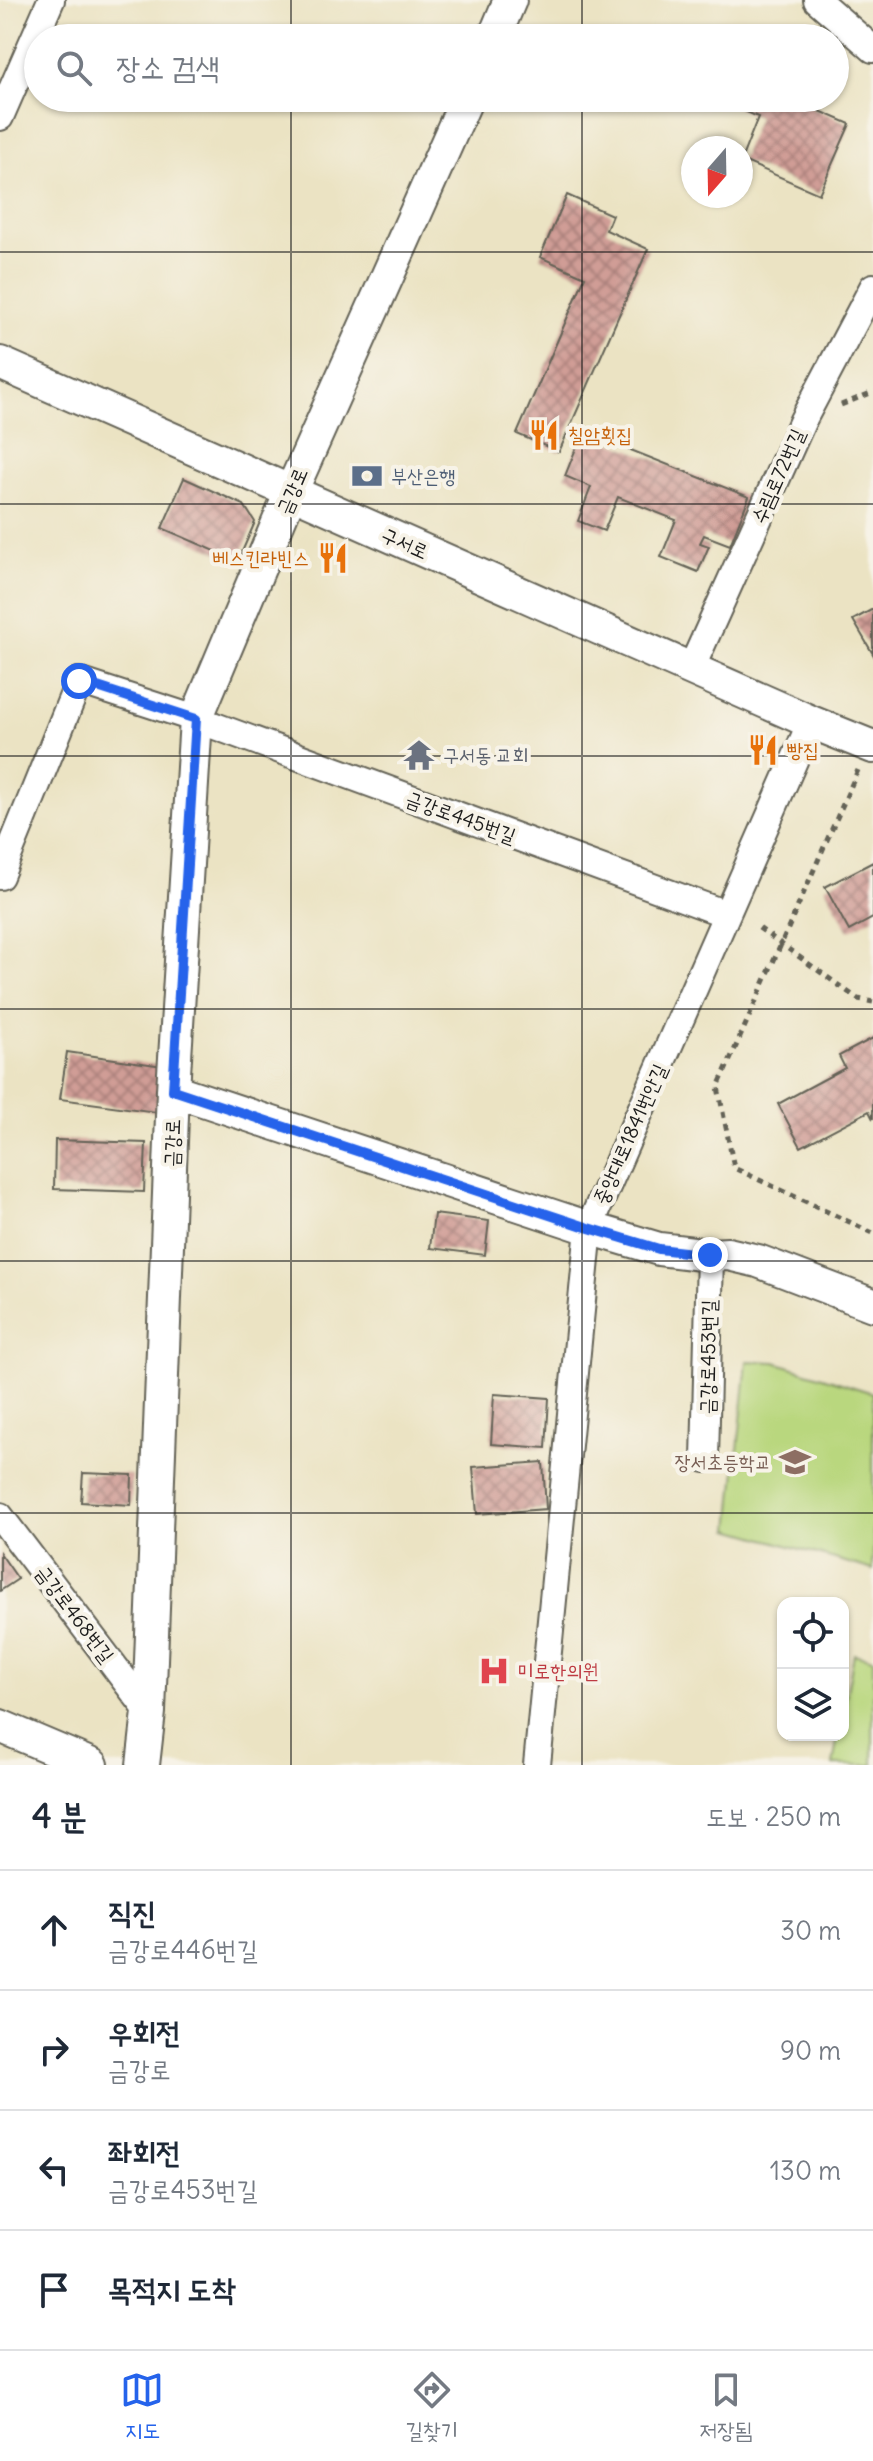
<!DOCTYPE html>
<html lang="ko">
<meta charset="utf-8">
<style>
:root{--surface:#fff;--page:#f2f2f3;--text:#1f2937;--muted:#747a83;--line:#e0e1e3;--accent:#2563eb}
body{margin:0;font-family:Delius,"Poor Story",sans-serif;background:var(--page);color:var(--text)}
.controls{position:absolute;right:24px;bottom:24px;display:grid;overflow:hidden;border-radius:16px;box-shadow:0 2px 6px #0004}
.controls button{width:72px;height:72px;display:grid;place-items:center;padding:0;border:0;border-bottom:2px solid var(--line);background:var(--surface);color:var(--text);font:40px sans-serif}
.compass{position:absolute;left:681px;top:136px;width:72px;height:72px;border-radius:50%;background:var(--surface);box-shadow:0 2px 6px #0004;rotate:200deg}
.stop{position:absolute;width:24px;height:24px;margin:-18px;border:6px solid #2563eb;border-radius:50%;background:#fff}
.stop.end{background:#2563eb;border-color:#fff;box-shadow:0 2px 8px #0008}
.list{margin:0;padding:0;list-style:none}
h2{display:flex;justify-content:space-between;align-items:center;height:104px;margin:0;padding:0 32px;font-size:34px}
h2 small{font-size:26px;font-weight:400;color:var(--muted)}
.list li{display:grid;grid-template-columns:52px 1fr auto;gap:24px;align-items:center;box-sizing:border-box;height:120px;padding:0 32px;border-top:2px solid var(--line)}
.list b{display:block;font-size:30px;white-space:nowrap}
.list p{margin:0;font-size:26px;white-space:nowrap;color:var(--muted)}
.list em{font-size:26px;font-style:normal;color:var(--muted)}
.icon{flex:none;width:44px;height:44px;fill:none;stroke:currentColor;stroke-width:2;stroke-linecap:round;stroke-linejoin:round}
.map{position:relative;flex:none;width:873px;height:1765px;overflow:hidden}
.search{position:absolute;background:var(--surface);box-shadow:0 2px 6px #0004;left:24px;right:24px;top:24px;height:88px;display:flex;align-items:center;gap:20px;box-sizing:border-box;padding:0 28px;border-radius:44px;color:var(--muted);font-size:30px}
.sheet{height:584px;background:var(--surface)}
nav{display:flex;justify-content:space-around;align-items:center;box-sizing:border-box;height:112px;border-top:2px solid var(--line);background:var(--surface);font-size:22px;color:var(--muted)}
nav a{display:grid;justify-items:center;gap:4px}
nav .on{color:var(--accent)}
.map>svg:first-child{display:block}
</style>
<div class="map">
<svg width="873" height="1765" viewBox="0 0 873 1765">
<defs>
<pattern id="building-cross-hatch" width="8" height="8" patternUnits="userSpaceOnUse" patternTransform="scale(2)"><rect width="8" height="8" fill="#d09d96"/><path d="M0 0l8 8M0 8l8-8" fill="none" stroke="#a87f7a"/></pattern>
</defs>
<rect width="100%" height="100%" fill="#f7f3e8"/>
<filter id="ink" filterUnits="userSpaceOnUse"><feTurbulence type="fractalNoise" baseFrequency=".0125" numOctaves="2"/><feDisplacementMap in="SourceGraphic" scale="16" xChannelSelector="R" yChannelSelector="G"/><feConvolveMatrix kernelMatrix="1 2 1 2 8 2 1 2 1" color-interpolation-filters="sRGB"/></filter>
<filter id="wash" filterUnits="userSpaceOnUse"><feTurbulence type="fractalNoise" baseFrequency=".006" numOctaves="4" result="noise"/><feDisplacementMap in="SourceGraphic" scale="32" xChannelSelector="R" yChannelSelector="G"/><feGaussianBlur stdDeviation="1.8" result="paint"/><feColorMatrix in="noise" values="0 0 0 0 0 0 0 0 0 0 0 0 0 0 0 0 0 1.4 0 .05"/><feComposite in="paint" operator="in"/></filter>
<g filter="url(#wash)">
<rect width="100%" height="100%" fill="#ebe3c3"/>
<path fill="#b9d77e" stroke="#6a7a4d" stroke-width="2" d="M747 1361 775 1362 873 1393V1570L730 1529Z
M854 1654 873 1659V1765H833L838 1735H843V1712Z"/>
<g id="blocks">
<path fill="url(#building-cross-hatch)" d="M724 98H790L850 124 819 194 741 160 758 117 722 101Z
M567 195 612 215 606 230 648 249 559 452 517 434 585 277 540 257Z
M583 431 749 497 730 545 704 535 700 543 709 546 698 572 661 557 676 520 618 497 604 531 578 521 591 487 565 476Z
M184 478 244 505 255 522 238 561 162 528Z
M873 609V654L853 620Z
M873 862V918L849 931 825 887Z
M873 1038V1119L869 1111 801 1147 778 1104 845 1068 839 1056Z
M67 1052 163 1066 156 1112 60 1099Z
M55 1140 146 1143 144 1192 54 1189Z
M434 1214 489 1221 485 1255 430 1248Z
M494 1394 549 1398 546 1448 491 1444Z
M543 1462 546 1509 477 1514 473 1467Z
M83 1473 132 1475 131 1505 81 1502Z
M0 1553 18 1579 0 1591Z"/>
</g>
</g>
<g filter="url(#ink)">
<use href="#blocks" fill-opacity="0" stroke="#646256" stroke-width="2"/>
<g fill="none" stroke-linecap="round" stroke-linejoin="round">
<defs>
<path id="minor" d="M817 0 873 49
M0 117 51 0
M691 669 803 420 873 287
M0 876 79 681 196 719 726 914
M705 1459 710 1255
M0 1516 149 1712
M537 1765 589 1228 811 722"/>
<path id="tertiary" d="M494 38 510 0
M0 363 811 722 873 747
M173 1090 589 1228 659 1249 710 1255 728 1254 758 1261 873 1305
M0 1726 92 1765
M143 1765 149 1712 173 1090 196 719 291 492 467 98"/>
</defs>
<use href="#minor" stroke="#646256" stroke-width="30"/>
<use href="#tertiary" stroke="#646256" stroke-width="36"/>
<path stroke="#646256" stroke-width="5" stroke-dasharray="6 6" stroke-linecap="butt" d="M841 405 873 392
M858 770 718 1087 734 1168 873 1233
M759 928 858 999 873 1002"/>
<use href="#minor" stroke="#fff" stroke-width="26"/>
<use href="#tertiary" stroke="#fff" stroke-width="32"/>
</g>
</g>
<g fill="none" stroke-linecap="round" stroke-linejoin="round" filter="url(#ink)">
<path stroke="#2563eb" stroke-width="10" d="M79 681 196 719 173 1090 589 1228 659 1249 710 1255"/>
</g>
<path fill="none" stroke="#1c1c1c" stroke-width="2" stroke-opacity="0.55" d="M291 0V38M582 0V38M291 98V1765M582 98V1765M0 252H873M0 504H873M0 756H873M0 1009H873M0 1261H873M0 1513H873"/>
<defs>
<symbol id="restaurant-bare" viewBox="-9 -9 18 18"><path d="M-5-6h1v4h1v-4h1v4h1v-4h1v5L-1.5 .5V6h-2V.5L-5-1ZM5-6V6H3V1.5H1.5Q1.5-4 5-6Z" fill="#e8710a" stroke="#f7f3e8" stroke-width="2.5" paint-order="stroke"/></symbol>
<symbol id="bank-bare" viewBox="-9 -9 18 18"><path d="M-6-4H6V4H-6ZM0-2.3a2.3 2.3 0 1 0 0 4.6a2.3 2.3 0 1 0 0-4.6Z" fill="#5c6f8a" stroke="#f7f3e8" stroke-width="2.5" paint-order="stroke"/></symbol>
<symbol id="temple-bare" viewBox="-9 -9 18 18"><path d="M0-6L5-2H3V0L6.5 2.5H4V6H1.5V3h-3V6H-4V2.5H-6.5L-3 0V-2H-5Z" fill="#6b7280" stroke="#f7f3e8" stroke-width="2.5" paint-order="stroke"/></symbol>
<symbol id="school-bare" viewBox="-9 -9 18 18"><path d="M0-5L7-2L0 1L-7-2ZM-4 1L0 2.5L4 1V4Q0 6-4 4Z" fill="#8d6e63" stroke="#f7f3e8" stroke-width="2.5" paint-order="stroke"/></symbol>
<symbol id="hospital-bare" viewBox="-9 -9 18 18"><path d="M-5-5h3v3.5h4V-5h3V5h-3V1.5h-4V5h-3Z" fill="#e0444e" stroke="#f7f3e8" stroke-width="2.5" paint-order="stroke"/></symbol>
</defs>
<g fill-rule="evenodd">
<use href="#restaurant-bare" x="522" y="413" width="44" height="44"/>
<use href="#bank-bare" x="345" y="454" width="44" height="44"/>
<use href="#restaurant-bare" x="311" y="536" width="44" height="44"/>
<use href="#restaurant-bare" x="741" y="728" width="44" height="44"/>
<use href="#temple-bare" x="397" y="733" width="44" height="44"/>
<use href="#school-bare" x="773" y="1440" width="44" height="44"/>
<use href="#hospital-bare" x="472" y="1649" width="44" height="44"/>
</g>
<g text-anchor="middle" stroke-width="8" stroke-linejoin="round" paint-order="stroke">
<g font-size="20" fill="#c56008" stroke="#f7f3e8" text-anchor="start">
<text x="568" y="442">칠암횟집</text>
<text x="309" y="565" text-anchor="end">베스킨라빈스</text>
<text x="787" y="757">빵집</text>
</g>
<g font-size="20" fill="#4e5e75" stroke="#f7f3e8" text-anchor="start">
<text x="391" y="483">부산은행</text>
</g>
<g font-size="20" fill="#1c1c1c" stroke="#f7f3e8">
<text transform="translate(778 476) rotate(-66)" y="7">수림로72번길</text>
<text transform="translate(292 491) rotate(-67)" y="7">금강로</text>
<text transform="translate(405 543) rotate(24)" y="7">구서로</text>
<text transform="translate(461 817) rotate(20)" y="7">금강로445번길</text>
<text transform="translate(630 1134) rotate(-66)" y="7">중앙대로1841번안길</text>
<text transform="translate(172 1143) rotate(-88)" y="7">금강로</text>
<text transform="translate(708 1357) rotate(-89)" y="7">금강로453번길</text>
<text transform="translate(75 1614) rotate(53)" y="7">금강로468번길</text>
</g>
<g font-size="20" fill="#5b616d" stroke="#f7f3e8" text-anchor="start">
<text x="443" y="762">구서동 교회</text>
</g>
<g font-size="20" fill="#785e54" stroke="#f7f3e8" text-anchor="end">
<text x="771" y="1469">장서초등학교</text>
</g>
<g font-size="20" fill="#be3a42" stroke="#f7f3e8" text-anchor="start">
<text x="518" y="1678">미로한의원</text>
</g>
</g>
</svg>
<div class="controls">
<button><svg class="icon" aria-label="locate" viewBox="0 0 24 24"><circle cx="12" cy="12" r="6"/><path d="M12 2v4M12 18v4M2 12h4M18 12h4"/></svg></button>
<button><svg class="icon" aria-label="layers" viewBox="0 0 24 24"><path d="M12 4l9 5-9 5-9-5zM3 14l9 5 9-5"/></svg></button>
</div>
<svg class="compass" viewBox="-18 -18 36 36"><path d="M0-13l5 13h-10z" fill="#e53935"/><path d="M0 13l5-13h-10z" fill="#747a83"/></svg>
<div class="stop" style="left:79px;top:681px"></div>
<div class="stop end" style="left:710px;top:1255px"></div>
<div class="search"><svg class="icon" aria-label="search" viewBox="0 0 24 24"><circle cx="10" cy="10" r="6"/><path d="M15 15l6 6"/></svg>장소 검색</div>
</div>
<section class="sheet">
<h2>4 분<small>도보 · 250 m</small></h2>
<ul class="list">
<li><svg class="icon" aria-label="ahead" viewBox="0 0 24 24"><path d="M12 20V5M6 11l6-6 6 6"/></svg><div><b>직진</b><p>금강로446번길</p></div><em>30 m</em></li>
<li><svg class="icon" aria-label="right" viewBox="0 0 24 24"><path d="M7 20v-9h11M14 6l5 5-5 5"/></svg><div><b>우회전</b><p>금강로</p></div><em>90 m</em></li>
<li><svg class="icon" aria-label="left" viewBox="0 0 24 24"><path d="M17 20v-9H6M10 6l-5 5 5 5"/></svg><div><b>좌회전</b><p>금강로453번길</p></div><em>130 m</em></li>
<li><svg class="icon" aria-label="arrive" viewBox="0 0 24 24"><path d="M6 21V4h12l-3 4 3 4H6"/></svg><div><b>목적지 도착</b></div></li>
</ul>
</section>
<nav>
<a class="on"><svg class="icon" aria-label="map" viewBox="0 0 24 24"><path d="M3 6l6-2 6 2 6-2v14l-6 2-6-2-6 2zM9 4v14M15 6v14"/></svg>지도</a>
<a><svg class="icon" aria-label="directions" viewBox="0 0 24 24"><path d="M12 3l9 9-9 9-9-9zM9 14v-3h6M13 9l2 2-2 2"/></svg>길찾기</a>
<a><svg class="icon" aria-label="saved" viewBox="0 0 24 24"><path d="M7 4h10v16l-5-4-5 4z"/></svg>저장됨</a>
</nav>
